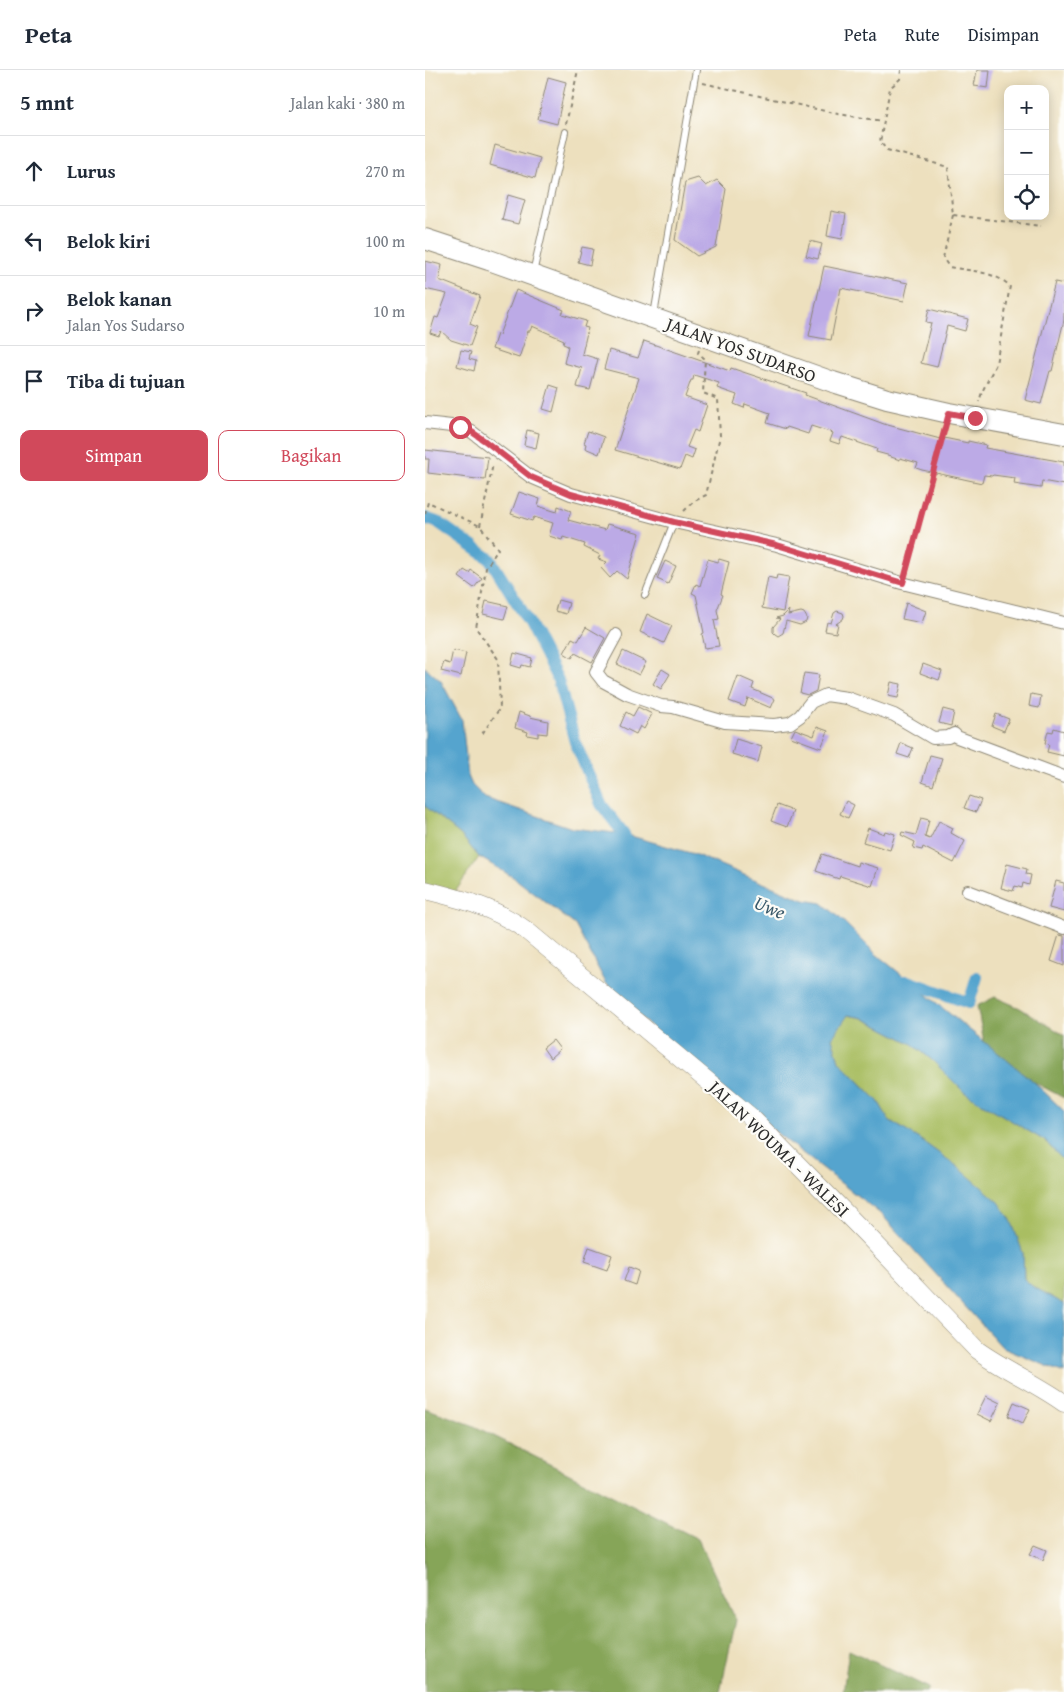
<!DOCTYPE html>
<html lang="id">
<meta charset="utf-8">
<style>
:root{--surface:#fff;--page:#f2f2f3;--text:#1f2937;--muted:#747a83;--line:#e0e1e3;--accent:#d1495b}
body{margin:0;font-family:"Gentium Book Plus",serif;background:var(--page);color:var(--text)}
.controls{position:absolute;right:15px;top:15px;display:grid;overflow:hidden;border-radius:10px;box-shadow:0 2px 12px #0003}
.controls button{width:45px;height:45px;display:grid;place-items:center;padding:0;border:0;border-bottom:1px solid var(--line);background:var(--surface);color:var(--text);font:25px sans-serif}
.stop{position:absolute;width:15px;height:15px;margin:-11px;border:4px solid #d1495b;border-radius:50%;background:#fff}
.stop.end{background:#d1495b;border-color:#fff;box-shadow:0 1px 5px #0008}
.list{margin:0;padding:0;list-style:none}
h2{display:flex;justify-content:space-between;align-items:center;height:65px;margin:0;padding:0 20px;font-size:21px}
h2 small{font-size:16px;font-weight:400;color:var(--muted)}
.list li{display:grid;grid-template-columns:32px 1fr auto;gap:15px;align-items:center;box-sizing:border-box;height:70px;padding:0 20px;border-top:1px solid var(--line)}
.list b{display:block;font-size:19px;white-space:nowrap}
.list p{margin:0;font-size:16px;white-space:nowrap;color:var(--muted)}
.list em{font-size:16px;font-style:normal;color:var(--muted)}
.actions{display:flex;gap:10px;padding:15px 20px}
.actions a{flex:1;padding:11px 0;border:1px solid var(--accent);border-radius:10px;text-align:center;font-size:18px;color:var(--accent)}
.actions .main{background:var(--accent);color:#fff}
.icon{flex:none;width:28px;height:28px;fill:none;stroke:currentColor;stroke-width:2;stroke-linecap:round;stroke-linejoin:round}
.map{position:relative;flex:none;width:639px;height:1622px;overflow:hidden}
header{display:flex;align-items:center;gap:30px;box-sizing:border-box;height:70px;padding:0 25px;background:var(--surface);border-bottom:1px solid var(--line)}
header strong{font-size:24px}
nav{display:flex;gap:28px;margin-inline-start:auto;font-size:18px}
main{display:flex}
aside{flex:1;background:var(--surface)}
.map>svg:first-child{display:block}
</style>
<header>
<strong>Peta</strong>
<nav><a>Peta</a><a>Rute</a><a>Disimpan</a></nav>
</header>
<main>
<aside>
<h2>5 mnt<small>Jalan kaki · 380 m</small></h2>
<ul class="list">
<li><svg class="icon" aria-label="ahead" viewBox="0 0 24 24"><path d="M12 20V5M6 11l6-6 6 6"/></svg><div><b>Lurus</b></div><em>270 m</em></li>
<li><svg class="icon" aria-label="left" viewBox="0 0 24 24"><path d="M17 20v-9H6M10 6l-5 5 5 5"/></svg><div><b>Belok kiri</b></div><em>100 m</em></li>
<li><svg class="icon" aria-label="right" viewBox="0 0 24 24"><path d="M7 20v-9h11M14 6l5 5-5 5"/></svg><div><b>Belok kanan</b><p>Jalan Yos Sudarso</p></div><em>10 m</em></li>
<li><svg class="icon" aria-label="arrive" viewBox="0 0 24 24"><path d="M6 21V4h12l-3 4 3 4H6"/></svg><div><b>Tiba di tujuan</b></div></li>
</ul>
<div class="actions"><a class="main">Simpan</a><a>Bagikan</a></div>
</aside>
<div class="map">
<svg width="639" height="1622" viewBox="0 0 639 1622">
<rect width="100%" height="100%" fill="#fdfcf7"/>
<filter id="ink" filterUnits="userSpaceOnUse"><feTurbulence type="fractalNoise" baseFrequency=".02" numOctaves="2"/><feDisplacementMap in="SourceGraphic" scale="10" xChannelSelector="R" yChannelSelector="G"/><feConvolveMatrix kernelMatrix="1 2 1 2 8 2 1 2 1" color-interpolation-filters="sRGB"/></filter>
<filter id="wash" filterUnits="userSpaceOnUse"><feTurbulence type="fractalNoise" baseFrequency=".0096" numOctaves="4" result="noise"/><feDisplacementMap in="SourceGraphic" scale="20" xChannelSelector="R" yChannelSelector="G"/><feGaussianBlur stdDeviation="1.12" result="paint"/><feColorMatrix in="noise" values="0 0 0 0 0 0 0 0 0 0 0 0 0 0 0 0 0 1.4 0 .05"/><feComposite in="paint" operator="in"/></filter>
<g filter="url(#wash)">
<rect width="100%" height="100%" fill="#ede0be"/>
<path fill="#a9be62" stroke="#6a7446" d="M0 736 36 765 54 787 28 825 0 819Z
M422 945 438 948 486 973 507 990 539 1022 620 1071 639 1091V1234L607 1216 599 1209 598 1183 533 1097 497 1071 464 1050 453 1031 414 991 407 968Z"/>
<path fill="#86a558" stroke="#586842" d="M570 927 595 938 639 965V1028L609 1012 559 972 552 936Z
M0 1338 47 1355 273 1469 311 1550 295 1622H0Z
M424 1580 504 1618 502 1622H418Z"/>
<path fill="#54a4ce" stroke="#40687c" d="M0 597 16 611 37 650 43 706 47 715 60 728 147 758 199 764 269 784 379 830 397 833 413 846 451 884 609 1012 639 1041V1091L620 1071 539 1022 507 990 486 973 438 948 423 945 407 968 414 991 453 1031 464 1050 497 1071 533 1097 574 1132 586 1150 598 1183 599 1209 607 1216 639 1234V1303L578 1278 457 1145 353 1064 243 974 181 913 150 855 88 807 54 787 36 765 0 736Z"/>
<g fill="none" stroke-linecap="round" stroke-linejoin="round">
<path stroke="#54a4ce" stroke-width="12" d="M0 448 14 453 65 489 102 549 133 610 150 672 176 734 199 764 204 780
M468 911H483L544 933 552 907"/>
</g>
<g id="blocks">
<path fill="#bcaae6" d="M552 0H565L563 18 549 16Z
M123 7 141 12 132 54 113 49Z
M70 75 115 88 110 108 65 95Z
M273 108 281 116 292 110 301 119 291 177 272 186 250 170 260 112Z
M83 125 100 130 93 154 77 150Z
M406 141 421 144 417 169 402 166Z
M385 171 397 174 393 189 381 186Z
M157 177 168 179 165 195 153 192Z
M0 191 17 195 14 210 55 226 45 254 52 257 45 276 26 270 16 261 14 266 5 263 10 247 13 248 22 224 0 219Z
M399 196 483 213 479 231 416 218 406 270 384 266Z
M630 212 639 214V250L627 301H625L616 334 600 330Z
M91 220 139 240 137 244 161 251 159 257 163 258 157 284 173 289 165 320 152 317 157 298 139 293 143 276 138 274 139 270 107 256 105 261H103L94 288 67 279 72 264 74 265Z
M504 239 543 249 540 261 522 256 512 297 496 293 506 253 501 252Z
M219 271 305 301 306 298 381 323 380 325 459 354 519 370V368L543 373V371L561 375 560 378 639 392V415L617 411 616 418 589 414 590 408 568 405 567 406 559 405 557 413 497 400 491 398 493 393 475 388V390L466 387V386L451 382 452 379 417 367 414 374 405 371 408 363 386 356 383 364 362 357 361 359 342 353 345 343 320 334 319 338 309 334 312 325 292 318 294 313 269 305 268 310H266L260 327 282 335 273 362 269 360 262 377 270 380 267 389 260 386 255 399 190 380 214 308 179 299 184 280 213 288Z
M36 280 46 282 44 289 51 291 49 301 32 296Z
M125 315 134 318 128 342 118 339Z
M102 360 114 363 111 378 99 375Z
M163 361 179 367 174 384 160 378 161 374 159 373Z
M0 380 63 387 60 410 3 403 4 389H0Z
M94 422 115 429 113 436 132 442 133 436 146 441 143 450 180 460 182 454 215 463 202 509 192 501 185 508 176 498 182 492 173 489 175 485 159 477 160 474 138 467 137 470 124 466 128 453 109 447 107 451 86 444Z
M283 489 293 492 294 489 304 492 296 524 298 525 292 540 294 549 289 550 294 576 280 578 277 564 279 563 271 525 267 523 271 514 275 516Z
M240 491 251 496 243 514 232 509Z
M39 500 44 503 46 500 57 508 49 518 34 507Z
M352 505 364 507 358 542 337 538 343 507 351 509Z
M133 530 144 533 141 544 130 541Z
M61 531 83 536 79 549 58 544Z
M481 533 501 541 497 553 477 549Z
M364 540 363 545 376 542 379 543 382 548 381 552 375 555 361 551 358 563 353 566 350 564 348 562V557L355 549 351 548 358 546Z
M412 541 418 543 419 546 418 549 411 554H413L411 563 400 561 402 552 406 553 409 543Z
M222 544 247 556 239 573 215 562Z
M161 557 180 568 167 592 150 583 147 588 139 583 147 568 153 571Z
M28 580 41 583 36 606 16 601 19 592 25 594Z
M198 581 221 592 214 605 192 594Z
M89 583 107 588 105 597 97 595 96 598 86 595Z
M498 594 517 601 514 610 495 603Z
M237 599 245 604 236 619 228 614Z
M379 603 394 605 391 621 383 625 375 623Z
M313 606 329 613 327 619 350 629 346 638 323 628 320 637 304 631Z
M466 612 476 614 473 628 463 626Z
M606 624 616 626 614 638 604 636Z
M213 637 227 644 219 659 215 656 211 664 195 656 201 642 208 646Z
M518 639 529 642 526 656 514 653Z
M94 642 105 646V647L123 651 122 664 113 663V667L102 665 103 662 90 658Z
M571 644 584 649 579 661 567 656Z
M392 657 403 661 396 678 366 667 370 659 389 666Z
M629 658 639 661V686L622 682 624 674 620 673 623 661 628 662Z
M311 669 337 677 333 692 307 684Z
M476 673 488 678 484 688 472 684Z
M505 685 517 688 508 716 497 712Z
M544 726 556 730 551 742 539 738Z
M421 731 429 735 423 748 415 744Z
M352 735 368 741 362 757 346 751Z
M496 748 504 750 500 767 505 769 514 751 528 758 526 763 540 771 529 793 498 777 497 780 488 778 490 772 476 765 477 762 491 765Z
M443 758 459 764 460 761 470 764 465 780 438 772Z
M397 784 432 796 433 792 453 798 447 816 415 806 414 809 391 801Z
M582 794 602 799 601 804 606 805 604 815 598 813 597 818 590 816 588 821 576 818Z
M631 811 639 813V842L624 838Z
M634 865 639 866V896L626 891Z
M128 970 135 979 125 988 118 978Z
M164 1177 187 1185 182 1200 159 1192Z
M204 1197 214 1201 210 1215 199 1211Z
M561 1326 575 1333 566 1351 552 1344Z
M589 1332 605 1339 598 1353 583 1346Z
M610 1475 622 1480 618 1490 605 1484Z"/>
</g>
</g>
<g filter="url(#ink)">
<use href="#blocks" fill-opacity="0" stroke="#8c8674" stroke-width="1"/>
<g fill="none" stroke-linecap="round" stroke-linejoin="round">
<defs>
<path id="lane" d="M108 203 140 62
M229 245 271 0
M220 525 249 452"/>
<path id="street" d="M0 353 35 357 47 362 106 407 146 424 249 452 352 475 477 513 639 553
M191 565 171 602 178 611 202 624 236 636 248 637 300 652 349 655 365 653 375 646 386 632 401 625 422 628 469 645 508 668 523 667 529 664 532 667 639 707
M543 821 639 858"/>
<path id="secondary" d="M0 820C37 829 71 838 102 861L326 1047 440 1163 552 1280C580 1300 611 1313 639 1333"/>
<path id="primary" d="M0 169 64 190 408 312 462 329 524 343 639 364"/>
</defs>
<use href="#lane" stroke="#8c8674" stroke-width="8"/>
<use href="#street" stroke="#8c8674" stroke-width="14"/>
<use href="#secondary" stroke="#8c8674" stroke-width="19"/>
<use href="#primary" stroke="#8c8674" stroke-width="22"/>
<path stroke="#8c8674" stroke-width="2" stroke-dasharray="4 4" stroke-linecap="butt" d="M476 0 475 9 465 18 455 72 462 80 523 97 528 145 616 156
M278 13 413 44 458 51
M141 54 153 0
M528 145 518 188 524 197C545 201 569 201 585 216L571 294 557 322 554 332
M259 441 268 432 281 425 295 366 293 329 278 323 280 289 273 283 274 280
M0 444 3 432 55 456 73 479 61 498 51 558 73 589 75 638 57 664
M55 456 68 394
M481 501 519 359"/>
<use href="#lane" stroke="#fff" stroke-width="6"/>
<use href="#street" stroke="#fff" stroke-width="12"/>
<use href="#secondary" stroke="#fff" stroke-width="18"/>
<use href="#primary" stroke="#fff" stroke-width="20"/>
</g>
</g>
<g fill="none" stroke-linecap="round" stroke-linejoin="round" filter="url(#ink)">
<path stroke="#d1495b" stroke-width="6" d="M35 357 47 362 60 371 106 407 146 424 249 452 352 475 478 513 524 343 550 348"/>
</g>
<g text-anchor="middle" stroke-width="4.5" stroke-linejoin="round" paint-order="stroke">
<g font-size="18" fill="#2b2b2b" stroke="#fdfcf7">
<text transform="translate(316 280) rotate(20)" y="6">JALAN YOS SUDARSO</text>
<text transform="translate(354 1079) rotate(44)" y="6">JALAN WOUMA - WALESI</text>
</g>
<g font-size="19" font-style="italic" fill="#3b5b6c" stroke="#fdfcf7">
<text transform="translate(345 837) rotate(22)" y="7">Uwe</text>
</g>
</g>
</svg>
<div class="controls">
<button>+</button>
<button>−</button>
<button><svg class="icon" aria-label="locate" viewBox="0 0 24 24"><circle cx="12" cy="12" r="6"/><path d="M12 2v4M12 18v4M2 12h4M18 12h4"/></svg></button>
</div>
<div class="stop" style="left:35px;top:357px"></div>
<div class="stop end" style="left:550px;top:348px"></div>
</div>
</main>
